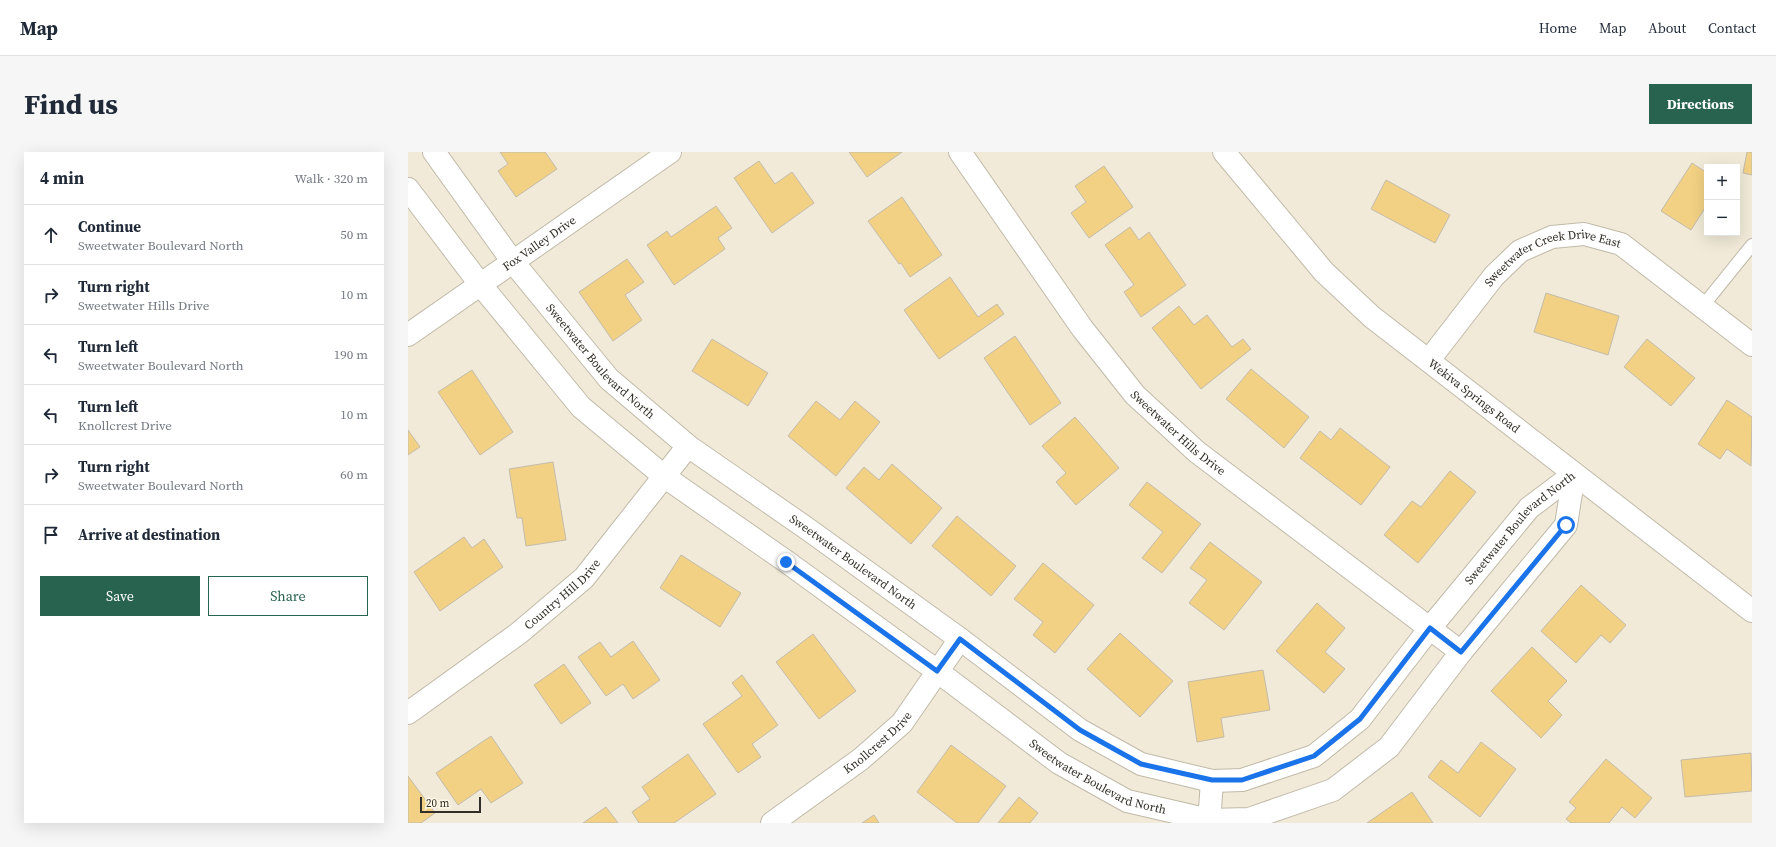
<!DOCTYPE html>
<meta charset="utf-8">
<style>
:root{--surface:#fff;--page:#f6f6f7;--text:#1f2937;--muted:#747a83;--line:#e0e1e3;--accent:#27634e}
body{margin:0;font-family:"Source Serif 4",serif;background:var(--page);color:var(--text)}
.controls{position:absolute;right:12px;top:12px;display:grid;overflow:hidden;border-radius:0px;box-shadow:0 4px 16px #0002}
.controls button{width:36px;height:36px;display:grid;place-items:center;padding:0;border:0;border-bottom:1px solid var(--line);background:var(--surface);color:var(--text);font:20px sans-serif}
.scale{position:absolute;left:12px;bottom:10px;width:61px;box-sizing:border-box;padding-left:4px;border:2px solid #312e27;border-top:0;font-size:11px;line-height:14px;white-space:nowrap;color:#312e27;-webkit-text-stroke:3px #fff7e5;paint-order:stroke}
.stop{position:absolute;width:12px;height:12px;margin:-9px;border:3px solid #1a73e8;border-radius:50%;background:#fff}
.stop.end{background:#1a73e8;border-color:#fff;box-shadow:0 1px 4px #0008}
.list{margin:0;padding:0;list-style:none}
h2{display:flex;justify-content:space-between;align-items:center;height:52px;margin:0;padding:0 16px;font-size:17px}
h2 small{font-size:13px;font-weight:400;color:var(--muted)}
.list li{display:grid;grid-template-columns:26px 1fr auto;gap:12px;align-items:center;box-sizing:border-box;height:60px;padding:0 16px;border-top:1px solid var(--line)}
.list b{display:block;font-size:15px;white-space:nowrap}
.list p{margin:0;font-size:13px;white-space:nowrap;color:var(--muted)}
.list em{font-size:13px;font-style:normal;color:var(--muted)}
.actions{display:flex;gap:8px;padding:12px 16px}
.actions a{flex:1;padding:9px 0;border:1px solid var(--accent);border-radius:0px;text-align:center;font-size:14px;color:var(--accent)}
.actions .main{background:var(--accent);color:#fff}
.icon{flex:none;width:22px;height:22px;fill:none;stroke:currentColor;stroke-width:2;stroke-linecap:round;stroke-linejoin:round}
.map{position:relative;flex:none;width:1344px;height:671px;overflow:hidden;border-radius:0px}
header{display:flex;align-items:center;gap:24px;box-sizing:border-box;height:56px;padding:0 20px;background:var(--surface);border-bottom:1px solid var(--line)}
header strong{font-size:19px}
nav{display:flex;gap:22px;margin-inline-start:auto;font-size:14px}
.intro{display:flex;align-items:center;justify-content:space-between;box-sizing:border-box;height:96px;padding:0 24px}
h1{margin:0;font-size:28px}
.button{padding:10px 18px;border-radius:0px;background:var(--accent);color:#fff;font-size:14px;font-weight:700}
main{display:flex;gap:24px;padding:0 24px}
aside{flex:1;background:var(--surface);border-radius:0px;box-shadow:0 4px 16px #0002}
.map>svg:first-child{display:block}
</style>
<header>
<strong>Map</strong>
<nav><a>Home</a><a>Map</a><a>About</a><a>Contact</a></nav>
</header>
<div class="intro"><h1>Find us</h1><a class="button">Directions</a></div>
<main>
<aside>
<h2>4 min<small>Walk · 320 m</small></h2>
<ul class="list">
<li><svg class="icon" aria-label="ahead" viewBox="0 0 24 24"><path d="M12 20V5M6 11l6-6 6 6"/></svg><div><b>Continue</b><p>Sweetwater Boulevard North</p></div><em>50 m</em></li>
<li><svg class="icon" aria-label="right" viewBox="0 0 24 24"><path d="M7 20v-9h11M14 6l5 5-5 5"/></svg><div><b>Turn right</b><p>Sweetwater Hills Drive</p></div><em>10 m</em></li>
<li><svg class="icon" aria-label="left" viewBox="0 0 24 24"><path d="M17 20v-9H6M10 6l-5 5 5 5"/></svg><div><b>Turn left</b><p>Sweetwater Boulevard North</p></div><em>190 m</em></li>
<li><svg class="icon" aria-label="left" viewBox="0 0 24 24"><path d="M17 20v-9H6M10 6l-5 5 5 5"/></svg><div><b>Turn left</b><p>Knollcrest Drive</p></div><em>10 m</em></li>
<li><svg class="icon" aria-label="right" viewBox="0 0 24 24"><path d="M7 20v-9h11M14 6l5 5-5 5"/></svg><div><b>Turn right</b><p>Sweetwater Boulevard North</p></div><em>60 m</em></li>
<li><svg class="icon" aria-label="arrive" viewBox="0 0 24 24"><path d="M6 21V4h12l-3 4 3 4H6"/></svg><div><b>Arrive at destination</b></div></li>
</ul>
<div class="actions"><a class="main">Save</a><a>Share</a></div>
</aside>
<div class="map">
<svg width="1344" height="671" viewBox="0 0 1344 671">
<rect width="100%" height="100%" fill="#f1ead8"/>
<path fill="#f2d184" stroke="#c3bcab" d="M92 0H137L149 17 108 45 90 19 100 12Z
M441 0H494L459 25Z
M1339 0H1344V23L1335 21Z
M351 9 367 32 384 20 406 51 364 81 326 26Z
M1284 11 1299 21V53L1283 78 1253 59Z
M696 14 725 55 681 86 663 61 678 50 667 34Z
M978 28 1042 63 1027 91 963 57Z
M494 45 534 103 502 125 493 111 491 112 460 69Z
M308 54 324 76 310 86 317 97 266 133 239 93 259 79 263 85Z
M722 75 731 88 741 80 778 133 733 165 716 140 726 133 697 93Z
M219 107 236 130 217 143 234 168 205 189 171 140Z
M542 125 570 165 589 152 596 162 531 207 496 158Z
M1138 141 1211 164 1200 203 1126 180Z
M771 154 786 173 799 163 824 195 835 187 843 197 793 237 744 176Z
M607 184 653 251 622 273 576 206Z
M304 187 360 221 340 254 284 219Z
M1239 187 1287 226 1263 254 1216 215Z
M843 217 901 265 876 296 818 247Z
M64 218 105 280 72 303 30 240Z
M1319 248 1344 265 1343 314 1319 297 1312 307 1290 292Z
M408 249 432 268 447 249 472 270 428 324 380 284Z
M667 265 711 316 668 353 648 330 658 321 634 294Z
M932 276 982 315 953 353 892 306 912 279 923 288Z
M0 278 12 295 0 303Z
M145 310 158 388 118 394 114 366H109L101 317Z
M484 312 534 356 503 392 438 336 456 315 471 328Z
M1042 319 1068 340 1010 411 976 383 1004 349 1013 355Z
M739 330 793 372 754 421 734 406 755 380 721 353Z
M549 364 608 414 583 444 524 394Z
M56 385 64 396 76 387 95 415 32 459 6 420Z
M802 390 854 430 816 478 781 451 799 428 782 416Z
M273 403 333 441 312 475 252 436Z
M635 411 686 453 647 501 625 483 635 470 606 447Z
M1173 433 1218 473 1202 491 1193 483 1168 511 1133 479Z
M909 451 937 476 917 500 937 517 916 541 868 499Z
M712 481 765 529 732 565 679 517Z
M405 482 448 539 411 567 368 510Z
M225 489 252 528 225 547 215 532 198 544 170 505 192 490 203 505Z
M1124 495 1159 529 1140 549 1154 563 1133 586 1083 539Z
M156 512 183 551 153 572 126 533Z
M855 518 862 558 813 566 816 585 789 590 780 530Z
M334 523 370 573 344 592 353 605 330 621 295 572 334 544 324 531Z
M83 584 115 631 83 651 73 637 50 653 28 621Z
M1073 590 1108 617 1072 665 1020 625 1033 608 1050 621Z
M543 593 598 634 570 671H549L509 640Z
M1343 601 1344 639 1277 645 1273 608Z
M280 602 308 642 266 671H231L224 660 242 647 234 635Z
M1198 607 1244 646 1227 666 1214 655 1201 671H1163L1158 667 1168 656 1161 650Z
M0 624 27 661 13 671H0Z
M1004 640 1025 671H959Z
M611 645 630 661 622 671H590Z
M198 655 210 671H175Z
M466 663 471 671H454Z"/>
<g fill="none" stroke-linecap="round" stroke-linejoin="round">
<defs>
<path id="lane" d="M1294 155 1344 93"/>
<g id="street">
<path id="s1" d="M26 0 105 110 201 227 280 294 401 378 552 487 672 578 733 612 804 629 834 628 906 604 952 567 1022 476 1121 356 1166 322"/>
<path id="s2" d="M552 0 674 176 727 243 789 300 1053 500"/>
<path id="s3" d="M0 37 72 132 173 255 257 325 379 410 529 519 651 611 719 649 801 668 841 667 925 638 981 595 1053 500 1158 373 1166 322"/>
<path id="s4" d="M0 183 262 0"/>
<path id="s5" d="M1021 208 1086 124 1112 99 1144 85 1176 82 1213 92 1344 193"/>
<path id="s6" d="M0 561 111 481 176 426 280 294"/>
<path id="s7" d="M364 671 453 607 494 571 552 487"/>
<path d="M801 671 804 629"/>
</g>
<g id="secondary">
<path id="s8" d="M816 0 916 120 964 165 1344 459"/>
</g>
</defs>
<use href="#lane" stroke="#c1baa9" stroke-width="14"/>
<use href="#street" stroke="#c1baa9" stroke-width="24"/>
<use href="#secondary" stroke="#c1baa9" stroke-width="24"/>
<use href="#lane" stroke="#fff" stroke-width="12"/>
<use href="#street" stroke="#fff" stroke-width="22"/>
<use href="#secondary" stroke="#fff" stroke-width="22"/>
</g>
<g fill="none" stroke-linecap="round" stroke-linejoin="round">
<path stroke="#1a73e8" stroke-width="5" d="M378 410 529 519 552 487 672 578 733 612 804 628H834L906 604 952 567 1022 476 1053 500 1158 373"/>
</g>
<g text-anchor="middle" stroke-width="4" stroke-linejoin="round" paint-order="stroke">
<g font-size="12" fill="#312e27" stroke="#fff7e5">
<text dy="4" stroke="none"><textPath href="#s4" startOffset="160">Fox Valley Drive</textPath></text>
<text dy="4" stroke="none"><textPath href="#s5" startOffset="171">Sweetwater Creek Drive East</textPath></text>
<text dy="4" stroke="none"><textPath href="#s1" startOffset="268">Sweetwater Boulevard North</textPath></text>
<text dy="4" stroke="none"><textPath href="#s8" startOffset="351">Wekiva Springs Road</textPath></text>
<text dy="4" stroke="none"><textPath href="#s2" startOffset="357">Sweetwater Hills Drive</textPath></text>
<text dy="4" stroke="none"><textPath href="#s1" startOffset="1432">Sweetwater Boulevard North</textPath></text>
<text dy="4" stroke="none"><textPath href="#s1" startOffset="592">Sweetwater Boulevard North</textPath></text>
<text dy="4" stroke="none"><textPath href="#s6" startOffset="195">Country Hill Drive</textPath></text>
<text dy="4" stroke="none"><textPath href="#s7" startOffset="133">Knollcrest Drive</textPath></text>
<text dy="4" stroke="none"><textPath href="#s3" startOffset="916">Sweetwater Boulevard North</textPath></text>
</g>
</g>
</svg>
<div class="controls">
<button>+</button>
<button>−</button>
</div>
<div class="scale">20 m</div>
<div class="stop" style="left:1158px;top:373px"></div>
<div class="stop end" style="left:378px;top:410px"></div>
</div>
</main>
